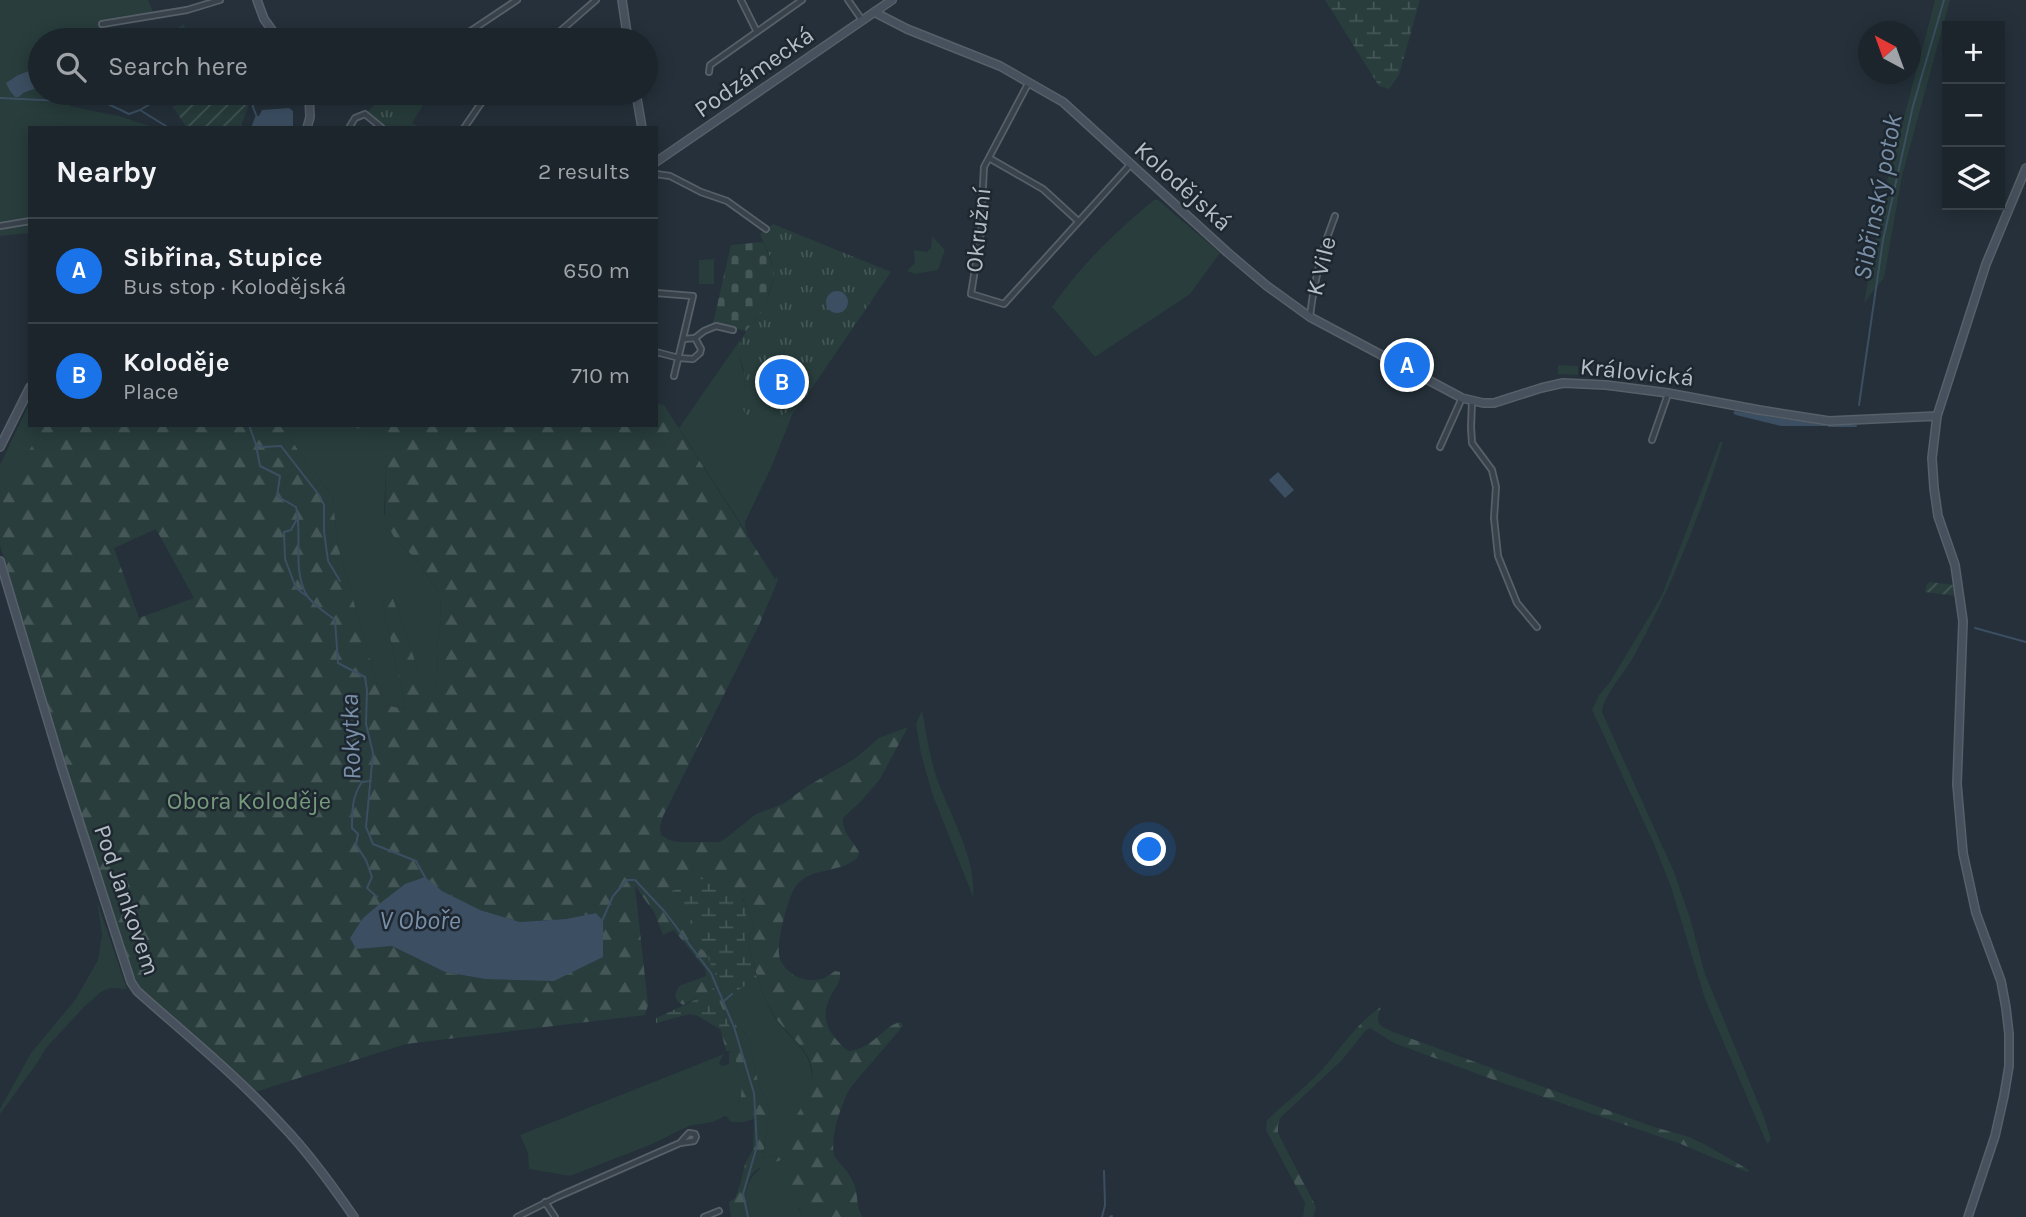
<!DOCTYPE html>
<meta charset="utf-8">
<style>
:root{--surface:#1c242c;--page:#252c34;--text:#f1f3f6;--muted:#a0a4a9;--line:#3a4148;--accent:#1a73e8}
body{margin:0;font-family:Karla,sans-serif;background:var(--page);color:var(--text)}
.controls{position:absolute;right:21px;top:21px;display:grid;overflow:hidden;border-radius:0px;box-shadow:0 4px 18px #0003}
.controls button{width:63px;height:63px;display:grid;place-items:center;padding:0;border:0;border-bottom:2px solid var(--line);background:var(--surface);color:var(--text);font:35px sans-serif}
.compass{position:absolute;left:1858px;top:21px;width:63px;height:63px;border-radius:50%;background:var(--surface);box-shadow:0 4px 18px #0003;rotate:319deg}
.you{position:absolute;left:1150px;top:850px;width:24px;height:24px;margin:-18px;border:5px solid #fff;border-radius:50%;background:#1a73e8;box-shadow:0 0 0 10px #1a73e833}
.badge{display:grid;place-items:center;width:46px;height:46px;border-radius:50%;background:var(--accent);color:#fff;font-size:23px;font-weight:700}
.pin{position:absolute;translate:-50% -50%;border:4px solid #fff;box-shadow:0 2px 7px #0006}
.list{margin:0;padding:0;list-style:none}
h2{display:flex;justify-content:space-between;align-items:center;height:91px;margin:0;padding:0 28px;font-size:30px}
h2 small{font-size:23px;font-weight:400;color:var(--muted)}
.list li{display:grid;grid-template-columns:46px 1fr auto;gap:21px;align-items:center;box-sizing:border-box;height:105px;padding:0 28px;border-top:2px solid var(--line)}
.list b{display:block;font-size:26px;white-space:nowrap}
.list p{margin:0;font-size:23px;white-space:nowrap;color:var(--muted)}
.list em{font-size:23px;font-style:normal;color:var(--muted)}
.icon{flex:none;width:38px;height:38px;fill:none;stroke:currentColor;stroke-width:2;stroke-linecap:round;stroke-linejoin:round}
.map{position:relative;flex:none;width:2026px;height:1217px;overflow:hidden}
.search{position:absolute;background:var(--surface);box-shadow:0 4px 18px #0003;left:28px;top:28px;width:630px;height:77px;display:flex;align-items:center;gap:18px;box-sizing:border-box;padding:0 24px;border-radius:38px;color:var(--muted);font-size:26px}
.panel{position:absolute;background:var(--surface);box-shadow:0 4px 18px #0003;left:28px;top:126px;width:630px;height:301px;border-radius:0px}
.map>svg:first-child{display:block}
</style>
<div class="map">
<svg width="2026" height="1217" viewBox="0 0 2026 1217">
<defs>
<pattern id="forest-firs" width="22" height="20" patternUnits="userSpaceOnUse" patternTransform="scale(1.75)"><rect width="22" height="20" fill="#283d3c"/><path d="M5 1l3.5 6h-7zM16 11l3.5 6h-7z" fill="#455757"/></pattern>
<pattern id="wetland-marsh" width="20" height="14" patternUnits="userSpaceOnUse" patternTransform="scale(1.75)"><rect width="20" height="14" fill="#283d3c"/><path d="M1 5h8M5 5V1M11 12h8M15 12V8" fill="none" stroke="#455757"/></pattern>
<pattern id="cemetery-stones" width="16" height="16" patternUnits="userSpaceOnUse" patternTransform="scale(1.75)"><rect width="16" height="16" fill="#283d3c"/><path d="M2 7V4a2 2 0 0 1 4 0v3zM10 15v-3a2 2 0 0 1 4 0v3z" fill="#455757"/></pattern>
<pattern id="park-tufts" width="24" height="20" patternUnits="userSpaceOnUse" patternTransform="scale(1.75)"><rect width="24" height="20" fill="#283d3c"/><path d="M3 7l-1-3M5 7V3M7 7l1-3M15 17l-1-3M17 17v-4M19 17l1-3" fill="none" stroke="#455757"/></pattern>
<pattern id="garden-furrows" width="10" height="10" patternUnits="userSpaceOnUse" patternTransform="scale(1.75)"><rect width="10" height="10" fill="#283d3c"/><path d="M-1 1l2-2M0 10L10 0M9 11l2-2" fill="none" stroke="#455757"/></pattern>
</defs>
<rect width="100%" height="100%" fill="#25303a"/>
<path fill="#283d3c" d="M0 0H148L154 14 115 24 87 40H40V67L18 75 23 93 40 87V93H83L69 106 119 116 156 128H30V233L0 236Z
M1935 0H1950L1902 176 1884 278 1864 303 1885 189Z
M184 24 188 38 185 40H158Z
M1154 200H1158L1220 253 1190 294 1095 357 1052 307C1078 268 1117 230 1154 200Z
M932 236 945 250 938 270 915 274 907 271 915 263 914 250 927 252 931 248Z
M714 259V284H699V260Z
M740 340V360L745 377 744 406 789 412 803 401 793 413 771 468 745 522V527L749 537 679 428Z
M1558 365 1578 366V375L1558 374Z
M30 402V425H45L0 498V465Z
M280 425H351L391 443 386 470 384 513 395 539 416 559 440 594 441 619 437 649 438 680 428 698 393 599 382 601 406 709 383 706 337 543 333 498Z
M1720 442H1723C1700 516 1671 588 1634 656 1626 671 1603 696 1602 712L1674 872 1690 918 1705 974 1764 1117 1771 1139 1767 1144 1705 999 1671 887 1654 844 1592 710 1599 695 1610 682 1662 595Z
M922 710C926 731 929 753 935 773 947 810 977 857 973 897L932 793 921 754 916 724Z
M744 900 755 926C752 931 749 935 749 941 750 958 765 1003 775 1018 795 1046 812 1047 813 1086L798 1208 803 1217H752C738 1184 752 1173 778 1155L766 1158 763 1156 769 1109 758 1082 748 1037 743 1031H738L717 974 711 965Z
M97 901 127 989 110 988 101 992 84 1007 46 1048 38 1062 0 1114V1109L31 1053 75 1000 98 960 102 935Z
M733 1051 742 1081V1092L736 1109 728 1115 712 1122 689 1126 650 1145 570 1176 529 1169 528 1153 520 1135 724 1054 719 1063 722 1066 729 1064V1052Z"/>
<path fill="url(#forest-firs)" fill-rule="evenodd" d="M656 403 664 405 775 579 777 577 778 580 759 625 663 816 660 827 661 835 669 840 678 842H718L725 839 756 814 783 804 806 787 856 758 879 738 908 727 880 779 862 800 843 818C842 832 852 840 859 852L858 857C842 874 811 866 796 886 788 896 777 941 779 954 781 972 804 984 821 979 826 978 830 974 835 971L840 972C841 981 837 985 833 992 818 1017 828 1034 848 1051 874 1049 883 1025 901 1022L903 1026 850 1088C841 1106 830 1135 834 1156 841 1165 850 1173 854 1184 859 1196 855 1206 863 1217H803C789 1190 778 1158 790 1129 798 1109 816 1092 812 1069 809 1048 786 1034 775 1017 765 1003 750 958 749 941 749 935 752 931 755 926L744 900 730 889 701 917 704 936 703 938H698L717 974 738 1030 743 1031 748 1037 758 1082 769 1109 763 1156 766 1158 778 1155 781 1156V1160C773 1163 760 1166 754 1172 743 1184 746 1204 752 1217H731L729 1202 735 1198 740 1185 745 1164 753 1149 754 1119 743 1122H731L726 1116C751 1099 740 1076 733 1051H726L721 1031 709 997 696 998 683 1005 677 1001 675 995 679 986 706 976 705 969 674 930 663 935 654 912 635 886 648 1005 645 1015 406 1044 258 1091 249 1088 194 1034 136 985 53 724 0 545V497L45 425H280L333 498 337 543 383 705 406 709 382 601 393 599 428 697 438 680 437 649 441 619 440 594 416 559 395 539 385 520 386 470 390 443 351 425H656ZM156 529 194 598 139 618 114 548ZM405 884 442 891 480 910 520 922 566 919 596 913 485 979 445 972 392 946 363 918Z
M1381 1007C1375 1024 1378 1025 1393 1032L1654 1127 1689 1137 1706 1145 1749 1170 1747 1172 1681 1144 1497 1081 1394 1043 1370 1028 1366 1030 1342 1060 1281 1117 1278 1125V1133L1316 1207 1313 1217H1303L1305 1203 1266 1130 1267 1120C1283 1105 1301 1091 1317 1075 1337 1054 1357 1022 1381 1007Z"/>
<path fill="url(#wetland-marsh)" d="M1325 0H1420L1399 75 1389 89 1379 86Z
M701 879C732 883 747 889 746 923 746 929 744 934 745 940 748 953 753 965 757 978L732 994 711 965 706 952 699 948 695 941 697 938H703L704 937 700 923 694 926 689 921 688 917 669 902 668 898 672 891Z
M714 988 731 1030 726 1033 698 1016 690 1014 656 1023V1018L689 1003Z"/>
<path fill="url(#cemetery-stones)" d="M763 242 775 271 765 308 746 331 713 323 731 245Z"/>
<path fill="url(#park-tufts)" d="M391 93H413L426 100 412 123 420 128H386L367 113C375 102 382 102 391 93Z
M773 224 891 272 803 401C791 410 758 435 746 415 739 405 746 389 745 378 744 364 736 355 741 341 746 329 755 321 763 310 768 302 772 285 774 274 775 265 764 244 760 234Z"/>
<path fill="url(#garden-furrows)" d="M194 93H250L248 107 240 128H187L173 107 183 103Z
M1930 582 1954 585 1956 596 1925 592 1927 584Z"/>
<path fill="#3c4f62" d="M40 67V87L23 93 19 97H15L10 91 6 83 18 75Z
M289 108 293 111V128H251L256 115 259 116 262 110Z
M826 302a11 11 0 1 1 22 0a11 11 0 1 1-22 0Z
M1735 411 1829 426H1781L1736 415 1733 413Z
M1278 472 1294 490 1285 498 1269 480Z
M425 877 442 891 480 910 520 922 566 919 596 913 603 921V957L554 981 485 979 445 972 392 946 356 949 350 938 363 918 383 901 405 884Z"/>
<g fill="none" stroke-linecap="round" stroke-linejoin="round">
<path stroke="#3c4f62" stroke-width="2" d="M253 93V107L256 115
M0 98 106 103 129 114 140 110 169 128
M168 102 182 97 185 93
M140 110 150 104 165 103
M1859 405 1883 240 1913 106 1944 0
M249 425 256 445 260 466 280 476 277 496 296 507C303 536 292 567 306 594 311 604 327 613 335 620L338 663 365 677 367 690 366 724 373 753 366 827 373 844 416 861 426 879
M1829 426H1856
M257 445 263 447 281 446 319 495 324 505V531L328 561 340 581
M298 517 291 530 284 532 285 559 296 588 305 595
M1975 628 2026 642
M371 781 362 782C352 796 352 811 352 828L358 834 356 845 366 860 372 877 367 888 377 897
M635 880 665 912 711 973 734 1027 754 1093 757 1146 743 1194 748 1217
M602 921 613 896 627 880H633
M724 1001 732 994
M1102 1217 1105 1205 1104 1171
M1110 1217 1112 1216"/>
<defs>
<path id="street" d="M741 0 757 32
M848 0 862 20
M102 24 187 10 220 0
M450 40 469 32 517 0
M550 40 596 0
M709 72 710 65 802 0
M1029 82 984 167 982 205 984 213 971 294 1004 304 1130 165
M349 128 355 118 365 114 382 128
M464 128 488 93
M989 158 1043 189 1078 221
M656 174 670 176 701 192 727 201 766 229
M0 226 30 221
M656 293 693 296 674 376
M1310 316C1314 281 1322 249 1335 216
M684 339 695 338 704 331 716 326 733 330
M656 352 679 358 693 359 700 353 701 349 695 338
M1472 401 1471 427 1472 443 1492 470 1496 487 1494 518 1498 556 1517 603 1537 627
M1652 440 1668 394
M1440 447 1462 398
M689 1133 695 1134 696 1137 694 1141 680 1143Z
M545 1202 555 1217
M517 1217 557 1197 680 1143
M704 1217 719 1211"/>
<path id="secondary" d="M257 0 264 19 279 40
M622 0 628 40
M874 12 907 29 1000 66 1063 102 1227 252 1267 286 1310 317 1462 398 1483 403H1494L1541 388 1563 383 1606 385 1668 393 1759 410 1829 421 1937 416
M636 93 642 128
M307 128 310 117 309 93
M656 162 892 0
M0 447 30 387
M0 561 62 768 131 982 137 991C185 1034 236 1075 280 1123 308 1152 331 1184 354 1217
M1968 1217 1995 1136 2004 1096 2009 1066V1034L2006 1008 2001 981 1976 913 1963 853 1957 784 1963 621 1955 565 1938 516 1934 488 1932 458 1937 416 1986 264 2026 168"/>
</defs>
<use href="#street" stroke="#576069" stroke-width="8"/>
<use href="#secondary" stroke="#576069" stroke-width="10"/>
<use href="#street" stroke="#39424b" stroke-width="4.5"/>
<use href="#secondary" stroke="#47515d" stroke-width="7"/>
</g>
<g text-anchor="middle" stroke-width="5" stroke-linejoin="round" paint-order="stroke">
<g font-size="24" fill="#b4bdc6" stroke="#1e2730">
<text transform="translate(754 72) rotate(-35)" y="8">Podzámecká</text>
<text transform="translate(1183 186) rotate(42)" y="8">Kolodějská</text>
<text transform="translate(978 230) rotate(-84)" y="8">Okružní</text>
<text transform="translate(1321 266) rotate(-76)" y="8">K Vile</text>
<text transform="translate(1637 372) rotate(6)" y="8">Královická</text>
<text transform="translate(127 900) rotate(71)" y="8">Pod Jankovem</text>
</g>
<g font-size="24" fill="#759a7b" stroke="#1e2730">
<text x="249" y="809">Obora Koloděje</text>
</g>
<g font-size="26" font-style="italic" fill="#788fa7" stroke="#1e2730">
<text transform="translate(1877 197) rotate(-79)" y="9">Sibřinský potok</text>
<text transform="translate(350 737) rotate(-92)" y="9">Rokytka</text>
<text x="420" y="929">V Oboře</text>
</g>
</g>
</svg>
<div class="controls">
<button>+</button>
<button>−</button>
<button><svg class="icon" aria-label="layers" viewBox="0 0 24 24"><path d="M12 4l9 5-9 5-9-5zM3 14l9 5 9-5"/></svg></button>
</div>
<svg class="compass" viewBox="-18 -18 36 36"><path d="M0-13l5 13h-10z" fill="#e53935"/><path d="M0 13l5-13h-10z" fill="#a0a4a9"/></svg>
<div class="you"></div>
<div class="pin badge" style="left:1407px;top:365px">A</div>
<div class="pin badge" style="left:782px;top:382px">B</div>
<div class="search"><svg class="icon" aria-label="search" viewBox="0 0 24 24"><circle cx="10" cy="10" r="6"/><path d="M15 15l6 6"/></svg>Search here</div>
<section class="panel">
<h2>Nearby<small>2 results</small></h2>
<ul class="list">
<li><span class="badge">A</span><div><b>Sibřina, Stupice</b><p>Bus stop · Kolodějská</p></div><em>650 m</em></li>
<li><span class="badge">B</span><div><b>Koloděje</b><p>Place</p></div><em>710 m</em></li>
</ul>
</section>
</div>
